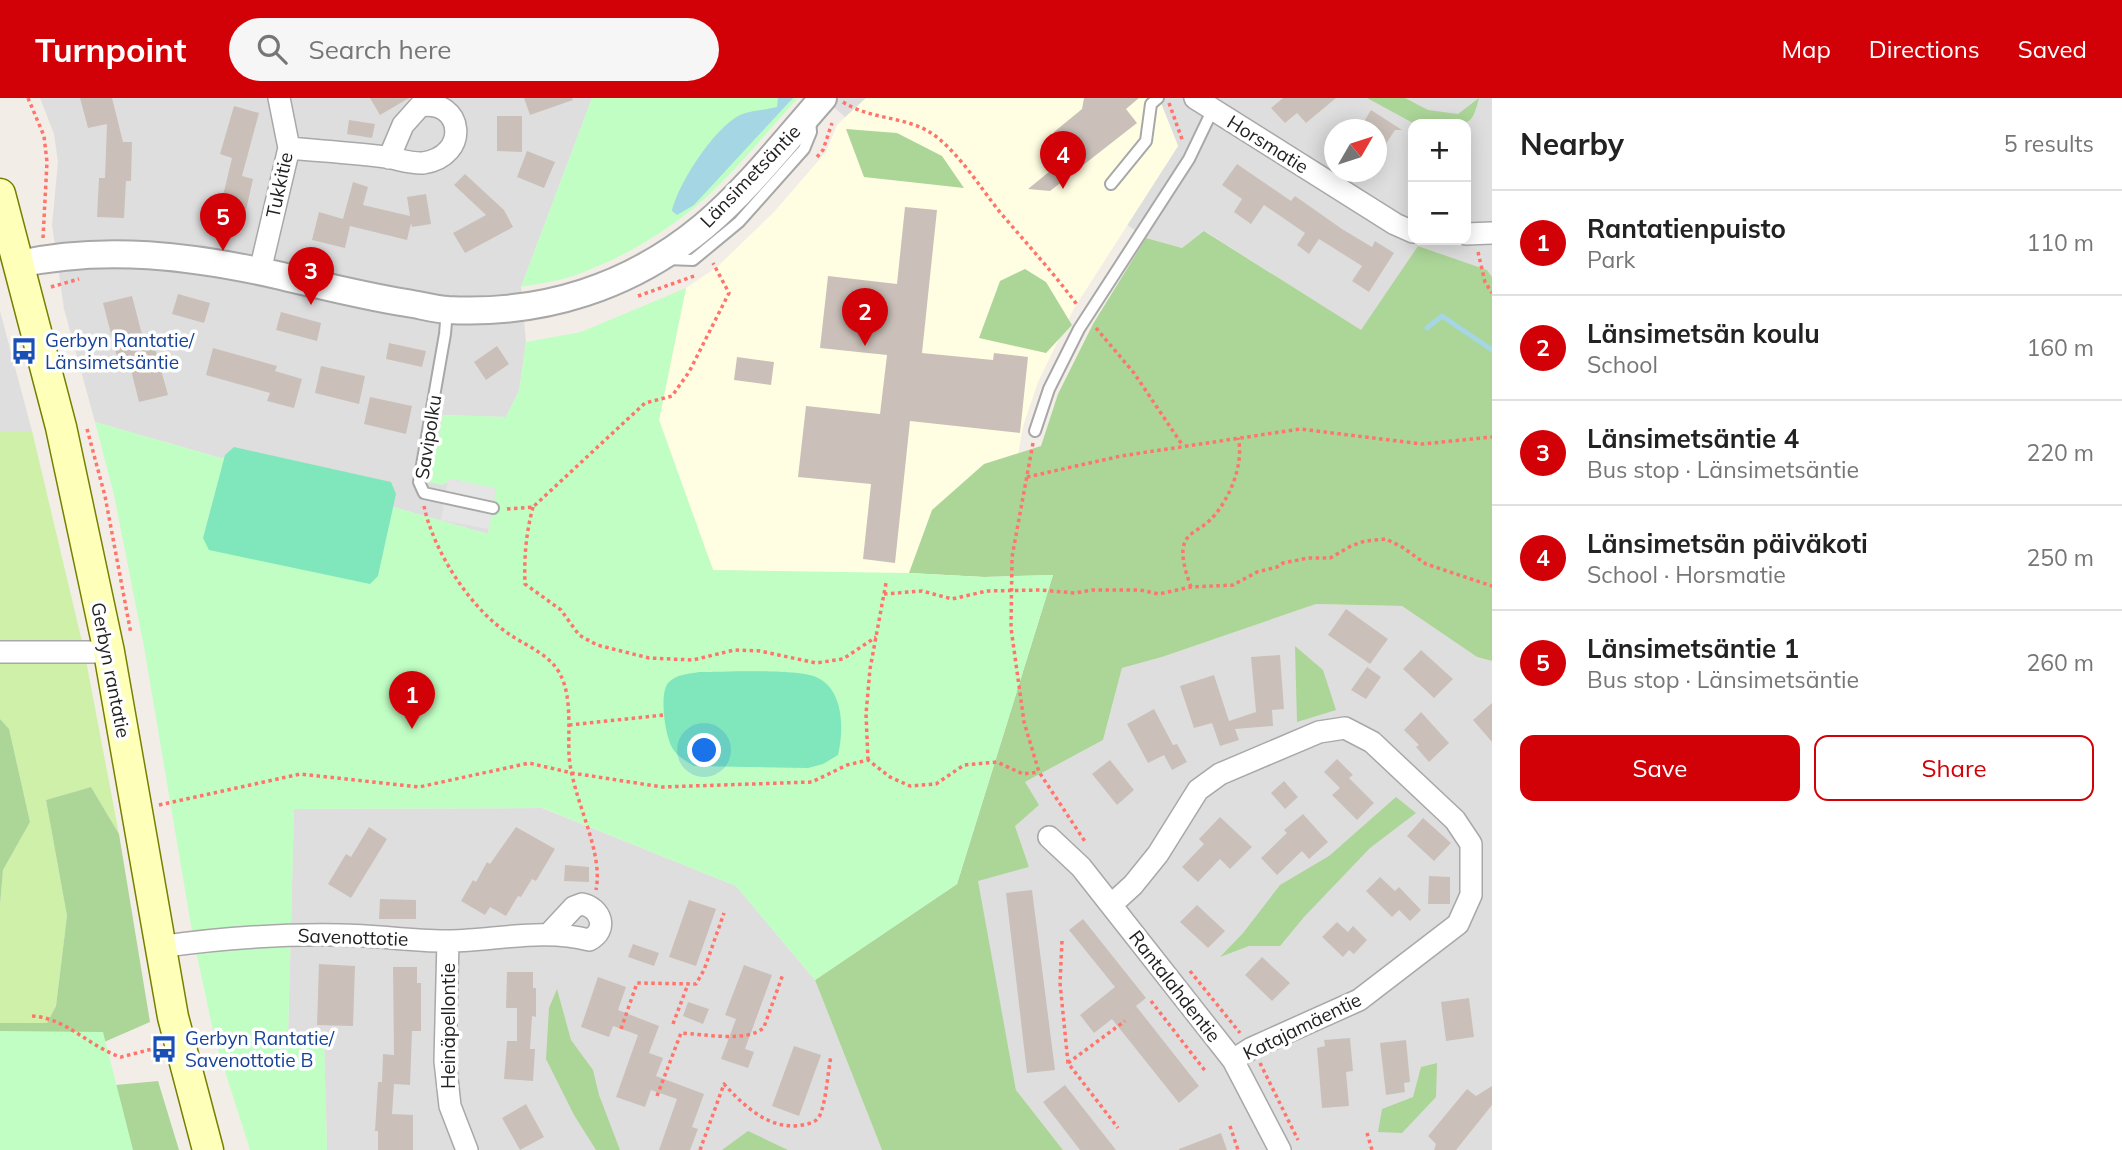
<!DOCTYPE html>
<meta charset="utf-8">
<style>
:root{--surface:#fff;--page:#f6f6f6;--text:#222;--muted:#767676;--line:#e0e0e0;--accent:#d20007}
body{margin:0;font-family:Mulish,sans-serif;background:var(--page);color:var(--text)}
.controls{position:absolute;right:21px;top:21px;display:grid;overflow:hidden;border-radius:14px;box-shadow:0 4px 18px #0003}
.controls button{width:63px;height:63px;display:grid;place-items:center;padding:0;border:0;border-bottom:2px solid var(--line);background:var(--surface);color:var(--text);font:35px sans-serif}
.compass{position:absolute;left:1324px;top:21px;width:63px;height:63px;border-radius:50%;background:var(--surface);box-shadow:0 4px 18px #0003;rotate:51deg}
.you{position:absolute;left:705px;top:653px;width:24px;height:24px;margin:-18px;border:5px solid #fff;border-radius:50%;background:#1a73e8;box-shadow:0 0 0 10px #1a73e833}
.badge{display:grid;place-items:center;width:46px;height:46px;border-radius:50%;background:var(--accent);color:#fff;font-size:23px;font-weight:700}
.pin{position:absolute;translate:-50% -58px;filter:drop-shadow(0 2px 4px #0008)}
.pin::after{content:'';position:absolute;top:37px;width:24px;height:21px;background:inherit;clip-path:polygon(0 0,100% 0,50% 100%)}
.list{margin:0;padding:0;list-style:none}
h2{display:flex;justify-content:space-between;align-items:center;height:91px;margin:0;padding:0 28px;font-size:30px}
h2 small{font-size:23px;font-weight:400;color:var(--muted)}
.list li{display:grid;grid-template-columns:46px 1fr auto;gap:21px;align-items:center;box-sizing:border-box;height:105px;padding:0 28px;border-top:2px solid var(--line)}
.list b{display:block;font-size:26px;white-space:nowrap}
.list p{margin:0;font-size:23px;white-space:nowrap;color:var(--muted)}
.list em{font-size:23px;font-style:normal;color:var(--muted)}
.actions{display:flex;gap:14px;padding:21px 28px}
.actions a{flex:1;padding:16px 0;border:2px solid var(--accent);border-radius:14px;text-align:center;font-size:24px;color:var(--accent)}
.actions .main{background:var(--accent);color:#fff}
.icon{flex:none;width:38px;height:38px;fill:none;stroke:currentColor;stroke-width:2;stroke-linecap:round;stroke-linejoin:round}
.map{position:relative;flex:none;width:1492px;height:1052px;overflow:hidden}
header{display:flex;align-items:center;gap:42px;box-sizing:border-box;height:98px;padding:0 35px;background:var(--accent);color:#fff}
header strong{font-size:33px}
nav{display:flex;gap:38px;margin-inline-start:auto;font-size:24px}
.search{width:490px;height:63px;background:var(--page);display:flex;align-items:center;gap:18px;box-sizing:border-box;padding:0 24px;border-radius:38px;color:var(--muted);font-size:26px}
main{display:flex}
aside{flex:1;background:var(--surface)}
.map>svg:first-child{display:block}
</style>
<header>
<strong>Turnpoint</strong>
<div class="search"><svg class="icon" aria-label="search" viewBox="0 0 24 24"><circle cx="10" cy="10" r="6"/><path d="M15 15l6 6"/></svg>Search here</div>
<nav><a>Map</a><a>Directions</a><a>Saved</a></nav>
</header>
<main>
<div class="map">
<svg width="1492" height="1052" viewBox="0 0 1492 1052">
<rect width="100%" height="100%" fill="#f2eee7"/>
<path fill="#dfdede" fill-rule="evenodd" d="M40 0H592L521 189 526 244 519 293 506 319 443 317 442 387 454 381 497 393 488 436 95 324 64 211 52 127 58 64 54 36Z
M823 0H866L845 19Z
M1159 0H1492V179L1486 172 1418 148 1362 233 1205 133 1182 150 1146 140 1127 127 1178 48ZM1413 26H1466V142H1413ZM1335 32H1377V74H1335Z
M0 213 32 333H0Z
M1316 506 1402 508 1477 559 1492 563V1052H1063L1016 992 977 782 1029 769 1015 728 1025 684 1103 642 1122 570 1162 559Z
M542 710 736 788 815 882 882 1052H327L324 943 288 940 294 711Z"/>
<path fill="#fffee3" d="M866 0H1159L1178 48 1073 212 1038 284 1023 328 998 470 984 479 713 472 659 322 686 190 717 169 774 114 826 54 837 27Z"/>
<path fill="#cef0a9" d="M0 333H32L84 552 119 736 91 689 46 702 67 818 56 908 47 925H0V807L3 772 30 724 9 632 0 621Z"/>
<path fill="#acd598" d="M1367 0H1405L1428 12 1458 16 1479 0C1477 7 1475 17 1470 22 1462 30 1423 27 1413 25Z
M846 31 897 35 942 58 964 90 864 79Z
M1204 133 1361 232 1418 148 1487 172 1492 179V563L1477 559 1402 508 1316 506 1162 559 1122 570 1103 642 1025 684 1039 707 1015 728 1029 769 978 783 1016 992 1063 1052H882L815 882 957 786 1053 477 984 479 909 475 932 412 984 366 1041 348 1058 296 1093 226 1146 140 1182 150Z
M1025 171 1046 184 1072 227 1046 255 979 240 1000 183Z
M1295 548 1323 572 1336 612 1297 624Z
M0 621 9 631 30 724 3 772 0 807Z
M91 689 119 736 150 924 95 948 105 988 158 983 179 1052H0V925H47L56 908 67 818 46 702Z
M1396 699 1416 715 1370 750 1304 819 1280 848H1249L1220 859 1243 835 1280 787 1329 758Z
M557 891 571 942 593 972 599 997 620 1052H596L574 1017 546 961 549 910Z
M1437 965 1436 999 1402 1035 1378 1034 1382 1011 1413 999 1421 969Z
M748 1033 788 1052H722Z"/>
<path fill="#c1fec4" d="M592 0H798C763 38 730 81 690 113 655 141 615 163 573 178 557 183 538 186 521 189Z
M686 190 659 322 713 472 909 475 984 479 1053 477 957 786 815 882 736 788 543 710 294 711 288 939 324 943 327 1052H250L215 942 193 839 144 549 114 397 95 324 224 361 203 440 378 478 393 409 488 436 496 393 454 381 442 387 428 384 443 317 506 319 519 293 526 244 581 234Z
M0 933 103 934 133 1052H0Z"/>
<path fill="#7fe7bb" d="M234 349 391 384 396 396 378 478 370 486 209 452 203 440 225 357Z
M699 574C723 574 801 570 818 580 844 593 844 632 838 657L823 666 808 670 694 668C686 663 678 659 673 651 665 639 659 596 668 585 676 576 689 576 699 574Z"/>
<path fill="#e5e5e5" d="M448 381 496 390 489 431 441 422Z"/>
<path fill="#a4d7e3" d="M778 0H793L694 107 677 117 672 113C678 86 714 30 740 17 751 12 766 12 777 9Z"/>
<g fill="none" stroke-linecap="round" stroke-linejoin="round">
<path stroke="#a4d7e3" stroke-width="5" d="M1427 230 1442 218 1492 252"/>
</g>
<path fill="#cac0b9" d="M80 0H112L123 44H132L131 83H126L124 120 97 119 99 80H105L107 26 88 30Z
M370 0H409L380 17Z
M524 0H572L573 2 530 17Z
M1084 0H1139L1126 11 1137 25 1050 93 1028 91 1050 73 1054 34 1082 11Z
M1283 0H1336L1306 25 1297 15 1285 25 1271 10Z
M234 8 259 15 242 78 253 81 242 130 206 122 211 100 222 102 232 60 220 56Z
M1371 12 1402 32H1395L1376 61V32H1359Z
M497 18H522V54L497 53Z
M349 22 375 26 372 40 347 36Z
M527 53 555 64 544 90 517 79Z
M1237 66 1291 103 1295 98 1342 131 1372 149 1375 143 1394 155 1369 194 1352 183 1362 168 1319 141 1309 156 1297 147 1305 135 1264 107 1251 126 1234 114 1242 101 1222 87Z
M465 76 504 112 513 129 465 155 453 135 486 117 454 87Z
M353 84 368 89 363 107 410 118 407 99 426 96 431 126 412 129 411 125 407 142 350 128 345 150 312 142 319 114 343 121Z
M905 109 937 112 922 255 993 262 994 255 1028 259 1020 335 910 323 895 465 863 461 871 386 798 379 806 308 880 316 887 257 820 250 828 178 897 186Z
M178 196 210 205 204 225 172 216Z
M132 198 146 252 155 250 168 297 139 304 128 260 118 263 103 205Z
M281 214 321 225 317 243 276 232Z
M389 245 426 253 422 269 386 261Z
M497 248 509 266 486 282 474 264Z
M213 250 277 268 275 273 302 281 294 310 267 303 270 295 206 277Z
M737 259 774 264 771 287 734 282Z
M321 268 365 278 359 306 315 295Z
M370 299 412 308 406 336 364 326Z
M1346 511 1388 541 1370 566 1328 537Z
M1421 552 1453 581 1434 600 1403 571Z
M1280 557 1284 611 1272 612 1273 628 1235 631 1239 642 1220 648 1212 625 1194 630 1180 588 1214 577 1229 623 1256 614 1251 559Z
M1367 569 1381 579 1366 601 1351 592Z
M1492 605V644L1473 622Z
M1154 611 1173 647 1177 646 1187 664 1172 672 1164 657 1148 665 1127 626Z
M1421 614 1449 645 1429 664 1416 649 1419 647 1404 632Z
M1337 661 1353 677 1349 680 1374 705 1357 722 1332 697 1340 690 1324 674Z
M1110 662 1134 692 1117 707 1092 676Z
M1284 683 1298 699 1285 711 1271 695Z
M1303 716 1328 744 1309 761 1302 753 1277 777 1261 760 1287 735 1284 732Z
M1220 719 1252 749 1230 771 1220 761 1198 784 1182 769 1204 746 1199 741Z
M1423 720 1451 745 1434 763 1407 738Z
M369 729 387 741 351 800 328 786 346 756 351 759Z
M516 729 555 751 536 783 532 781 521 799 518 798 506 818 490 809 485 817 461 803 473 782 476 784 487 764 490 766Z
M565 767 589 769V784L564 783Z
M1429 778 1450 779V806H1428Z
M1380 779 1395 793 1399 789 1421 812 1410 823 1399 812 1392 819 1366 793Z
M1032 792 1055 972 1027 975 1006 795Z
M380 801 416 802V821H379Z
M689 802 716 811 696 868 669 859Z
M1197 807 1225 833 1208 850 1180 824Z
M1083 821 1146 900 1136 908 1199 988 1179 1005 1112 921 1094 935 1080 917 1115 889 1069 832Z
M1337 824 1348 834 1353 828 1367 842 1354 856 1349 852 1343 859 1322 839Z
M633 846 659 855 654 868 628 859Z
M1262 859 1290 885 1272 903 1245 877Z
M319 866 355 868 353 928 317 927Z
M744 867 772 877 745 951 754 954 748 970 721 961 736 921 725 917Z
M393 869H417V885H421V933H412L410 987 394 986 392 1016 413 1017V1052H378V1033H375L378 984H382L383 956 394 957Z
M507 874H533V890H536V919L532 918 530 951H535L533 983 504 981 507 943H517V910H506Z
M598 879 626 889 618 912 659 928 649 955 663 960 656 978 704 996 692 1029 698 1031 690 1052H659L677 1001 651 992 645 1009 616 999 638 937 613 928 609 939 581 929Z
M1469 900 1474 939 1446 943 1441 904Z
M688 904 709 911 703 926 683 918Z
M1350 940 1353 973 1346 974 1349 1008 1322 1010 1317 950 1325 948 1324 942Z
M1406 942 1410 984 1404 985 1405 994 1386 997 1380 945Z
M794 948 821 957 799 1018 772 1008Z
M1065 987 1116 1052H1080L1043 1004Z
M1492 988V1007L1456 1052H1434L1436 1046 1428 1038 1467 991 1476 998Z
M526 1006 544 1039 520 1052 502 1020Z
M1221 1035 1227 1052H1179V1051Z"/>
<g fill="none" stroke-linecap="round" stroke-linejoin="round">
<defs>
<path id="service" d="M1111 86 1146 43 1151 6 1158 0
M667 161 693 162 739 124 804 51 811 34 810 21
M447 212 445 236 419 384 424 395 493 410
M1035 333 1049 291 1079 231 1189 61 1213 11"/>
<path id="minor" d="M1195 0 1395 126 1413 134
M289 50C321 53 354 55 386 59 398 61 412 66 423 65 471 58 463 0 420 8L403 27 389 60
M1466 136 1492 135
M260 173 289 50 279 0
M0 554H109
M1049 739 1081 769 1233 962 1280 1052
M1111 807 1133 787 1158 756 1198 692 1220 676 1319 634 1345 630 1372 644 1455 722 1471 746V797L1458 826 1359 902 1252 950 1233 962
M448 843 445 963 450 1008 467 1052
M159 849C220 840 279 836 340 837 377 837 414 844 451 843 495 842 546 830 589 842 609 832 601 810 582 806L574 809 548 837"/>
<path id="tertiary" d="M19 166C105 147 192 158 277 177 320 187 363 198 407 205 420 207 435 211 448 212 543 217 631 189 704 128 748 91 785 43 823 0"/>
<path id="secondary" d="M0 96 61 329 109 554 173 919 208 1052"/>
</defs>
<use href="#service" stroke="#a8a8a8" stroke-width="14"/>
<use href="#minor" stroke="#a8a8a8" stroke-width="24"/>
<use href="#tertiary" stroke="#a8a8a8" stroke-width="30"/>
<use href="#secondary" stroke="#768000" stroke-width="33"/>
<path stroke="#ff756b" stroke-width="3.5" stroke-dasharray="3.5 3.5" stroke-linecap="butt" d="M28 0 44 38 47 64 43 140
M843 4C869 21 901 18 928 33 955 49 980 89 999 113 1026 145 1053 174 1078 208
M1169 5 1183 44
M817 59 823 52 832 25
M1478 154 1485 184 1492 195
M51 189 79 181
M638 198 697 177
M1096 230 1134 275 1183 348
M87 331 105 398 131 536
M1033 345 1012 459 1011 530 1024 624 1039 674 1086 745
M1027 379 1121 358 1300 331 1422 346 1492 339
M424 408C434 455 472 513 512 538 529 549 552 558 561 578 572 600 568 634 569 657 572 701 604 752 596 792
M533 409C526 435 524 459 525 486L561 512 579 537 597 547 649 560 693 562 734 552 760 553 816 565 843 561 876 539
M507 411 533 409 645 305 672 298 689 274 729 195 713 165
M1191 489C1187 478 1182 463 1183 451 1185 435 1198 433 1208 424 1228 406 1245 366 1238 340
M884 496 922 493 952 501 987 493 1040 492 1075 495 1092 492H1140L1159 496 1191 489 1233 487 1257 474 1277 469 1283 465 1308 460H1330L1351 448 1365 443 1386 441 1402 449 1426 466 1492 488
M569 627 664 617
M868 662 866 616 870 571 886 485
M159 707 300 676 419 689 529 665 572 675 662 689 812 684 847 667 868 662 890 679 910 688 936 686 964 667 997 664 1023 676 1039 674
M1062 843 1060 885 1068 965 1118 1030
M1190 873 1240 935
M1151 903 1206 974
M32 918C67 920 89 949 121 959L156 950
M673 926 688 886
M621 931 637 885 696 886 704 872 724 815
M1068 965 1125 923
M1260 965 1298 1042
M657 998 681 935C702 936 750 945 764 929L783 876
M1230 1028 1238 1052
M1367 1035 1372 1052
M700 1052 724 986C744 1008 770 1033 802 1027 809 1026 817 1024 820 1017 826 1004 828 973 831 958"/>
<use href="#service" stroke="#fff" stroke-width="10"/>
<use href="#minor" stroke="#fff" stroke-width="21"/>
<use href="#tertiary" stroke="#fff" stroke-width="26"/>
<use href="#secondary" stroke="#feffb8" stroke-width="30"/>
</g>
<defs>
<symbol id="bus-bare" viewBox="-9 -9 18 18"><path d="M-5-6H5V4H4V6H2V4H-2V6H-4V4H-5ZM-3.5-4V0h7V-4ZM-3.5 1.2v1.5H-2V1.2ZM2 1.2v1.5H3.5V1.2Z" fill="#1a4fb4" stroke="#fff" stroke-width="2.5" paint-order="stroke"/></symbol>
</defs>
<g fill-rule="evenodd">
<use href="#bus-bare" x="5" y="234" width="38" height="38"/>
<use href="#bus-bare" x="145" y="932" width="38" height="38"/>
</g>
<g text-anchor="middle" stroke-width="7" stroke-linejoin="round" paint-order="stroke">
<g font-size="19" fill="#212121" stroke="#fff">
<text transform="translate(1268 46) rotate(32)" y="7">Horsmatie</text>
<text transform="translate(750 78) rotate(-46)" y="7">Länsimetsäntie</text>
<text transform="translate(279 87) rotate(-78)" y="7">Tukkitie</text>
<text transform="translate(428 339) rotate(-81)" y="7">Savipolku</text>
<text transform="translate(111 572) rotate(79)" y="7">Gerbyn rantatie</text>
<text transform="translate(353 839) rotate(2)" y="7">Savenottotie</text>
<text transform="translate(1175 888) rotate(52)" y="7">Rantalahdentie</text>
<text transform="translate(448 928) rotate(-90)" y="7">Heinäpellontie</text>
<text transform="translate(1302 928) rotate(-26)" y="7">Katajamäentie</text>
</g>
<g font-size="19" fill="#164399" stroke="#fff" text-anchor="start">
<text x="45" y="249">Gerbyn Rantatie/<tspan x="45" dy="22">Länsimetsäntie</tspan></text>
<text x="185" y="947">Gerbyn Rantatie/<tspan x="185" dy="22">Savenottotie B</tspan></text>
</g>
</g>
</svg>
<div class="controls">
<button>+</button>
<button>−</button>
</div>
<svg class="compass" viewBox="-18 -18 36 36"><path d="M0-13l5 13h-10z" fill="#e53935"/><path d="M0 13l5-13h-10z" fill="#767676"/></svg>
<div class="you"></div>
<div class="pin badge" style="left:412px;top:631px">1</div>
<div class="pin badge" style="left:865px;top:248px">2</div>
<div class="pin badge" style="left:311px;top:207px">3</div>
<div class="pin badge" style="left:1063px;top:91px">4</div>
<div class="pin badge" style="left:223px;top:153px">5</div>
</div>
<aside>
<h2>Nearby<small>5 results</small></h2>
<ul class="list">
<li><span class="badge">1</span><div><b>Rantatienpuisto</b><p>Park</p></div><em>110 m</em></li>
<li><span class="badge">2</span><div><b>Länsimetsän koulu</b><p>School</p></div><em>160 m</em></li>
<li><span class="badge">3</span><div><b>Länsimetsäntie 4</b><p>Bus stop · Länsimetsäntie</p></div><em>220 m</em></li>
<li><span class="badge">4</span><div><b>Länsimetsän päiväkoti</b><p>School · Horsmatie</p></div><em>250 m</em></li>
<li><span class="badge">5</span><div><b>Länsimetsäntie 1</b><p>Bus stop · Länsimetsäntie</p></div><em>260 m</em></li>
</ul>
<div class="actions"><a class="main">Save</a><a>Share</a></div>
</aside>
</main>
